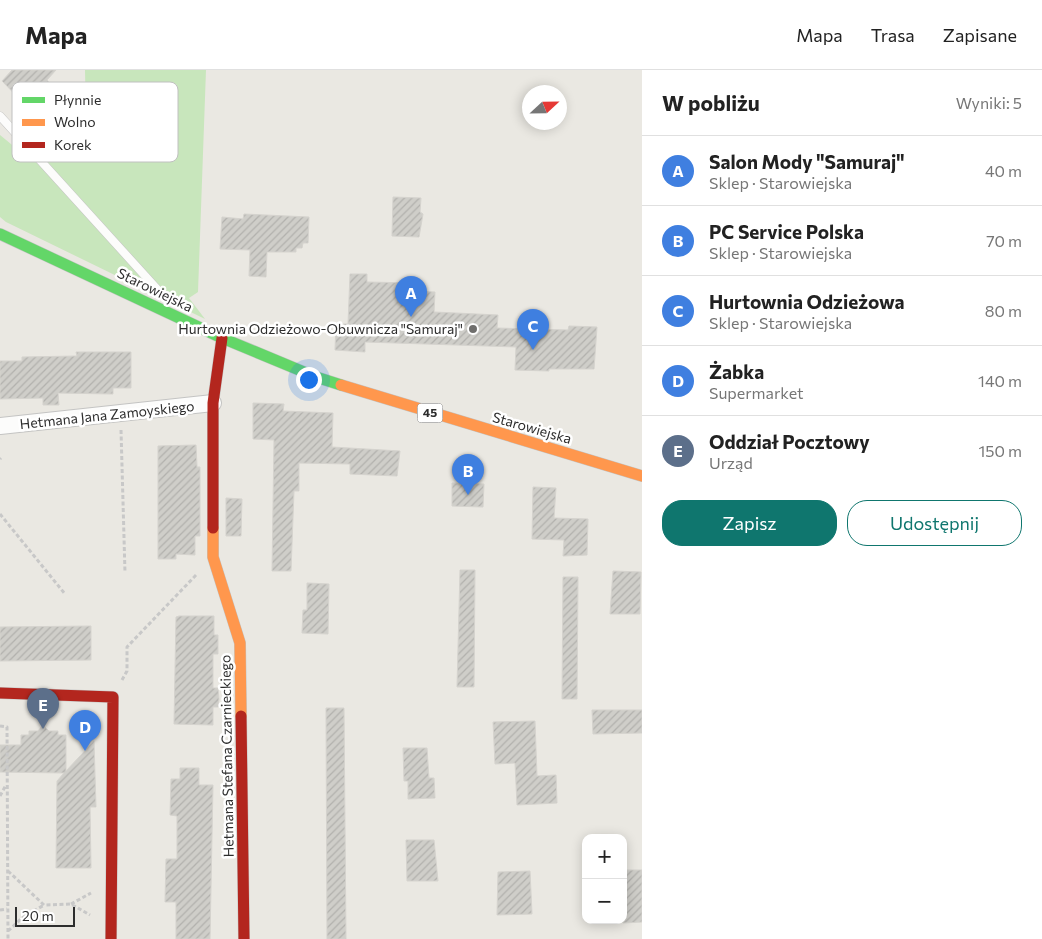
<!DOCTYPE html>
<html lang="pl">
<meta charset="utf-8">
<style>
:root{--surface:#fff;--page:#f2f2f2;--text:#222;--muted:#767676;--line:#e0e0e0;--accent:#0f766e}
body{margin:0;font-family:Commissioner,sans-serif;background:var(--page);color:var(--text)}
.controls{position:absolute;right:15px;bottom:15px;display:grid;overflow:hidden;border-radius:10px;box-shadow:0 2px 12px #0003}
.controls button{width:45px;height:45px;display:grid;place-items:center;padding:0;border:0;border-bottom:1px solid var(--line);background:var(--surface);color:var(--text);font:25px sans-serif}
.compass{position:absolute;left:522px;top:15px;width:45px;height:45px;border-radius:50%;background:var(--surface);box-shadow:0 2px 12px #0003;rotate:68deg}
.scale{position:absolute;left:15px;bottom:12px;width:60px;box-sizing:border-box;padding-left:5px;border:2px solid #2d2d2d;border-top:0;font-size:14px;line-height:18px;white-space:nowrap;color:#2d2d2d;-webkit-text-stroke:4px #fff;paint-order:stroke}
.you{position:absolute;left:308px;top:309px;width:18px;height:18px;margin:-12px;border:4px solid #fff;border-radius:50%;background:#1a73e8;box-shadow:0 0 0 8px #1a73e833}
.badge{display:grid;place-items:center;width:32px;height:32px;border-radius:50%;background:var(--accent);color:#fff;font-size:16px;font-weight:700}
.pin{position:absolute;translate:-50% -41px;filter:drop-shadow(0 1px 2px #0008)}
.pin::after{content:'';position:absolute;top:26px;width:18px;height:15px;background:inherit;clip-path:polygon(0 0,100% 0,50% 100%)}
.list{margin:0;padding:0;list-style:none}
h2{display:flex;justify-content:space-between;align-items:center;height:65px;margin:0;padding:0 20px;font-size:21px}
h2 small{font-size:16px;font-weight:400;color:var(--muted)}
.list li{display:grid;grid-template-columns:32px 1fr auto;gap:15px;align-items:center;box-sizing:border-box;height:70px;padding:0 20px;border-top:1px solid var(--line)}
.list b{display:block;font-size:19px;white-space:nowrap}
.list p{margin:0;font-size:16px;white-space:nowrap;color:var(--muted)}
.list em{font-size:16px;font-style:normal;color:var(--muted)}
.actions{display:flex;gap:10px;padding:15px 20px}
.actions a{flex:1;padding:11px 0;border:1px solid var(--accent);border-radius:20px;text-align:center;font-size:18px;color:var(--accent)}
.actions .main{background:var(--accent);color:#fff}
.map{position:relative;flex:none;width:642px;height:869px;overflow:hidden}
header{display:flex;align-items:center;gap:30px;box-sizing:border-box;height:70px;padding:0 25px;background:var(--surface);border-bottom:1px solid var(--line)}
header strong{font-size:24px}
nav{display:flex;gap:28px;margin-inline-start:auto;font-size:18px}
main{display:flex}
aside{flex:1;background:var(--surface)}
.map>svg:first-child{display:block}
</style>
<header>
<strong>Mapa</strong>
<nav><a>Mapa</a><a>Trasa</a><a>Zapisane</a></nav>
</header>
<main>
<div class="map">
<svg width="642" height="869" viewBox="0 0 642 869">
<defs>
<pattern id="building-hatch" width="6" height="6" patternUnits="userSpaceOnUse" patternTransform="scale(1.25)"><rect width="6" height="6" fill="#cfcec9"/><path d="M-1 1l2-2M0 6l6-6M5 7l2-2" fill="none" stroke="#b2b1ad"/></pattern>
</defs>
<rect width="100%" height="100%" fill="#eae8e2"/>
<path fill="#c8e6bc" d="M85 0H206L198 222 189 228 205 249 6 152 0 147V65L17 79 33 68 51 86 86 51Z"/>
<path fill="url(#building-hatch)" stroke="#d5d3ce" d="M12 0H56L47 10 56 19 33 43 2 11Z
M393 127 421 128 420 142 423 144 419 167 392 166Z
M244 144 309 147 308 173H303L302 178H296V182H267L266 207 249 206 250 180 220 179 222 147 243 149Z
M350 204H367V212L412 213 411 221 435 222 434 242 498 245 497 258 568 260 569 256 597 257 594 299H549V301L515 300 516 277 365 272V282L335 280 336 254H348Z
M76 282H131V318H113V324L58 323 59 335H43V328L0 329V291H22V287L77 286Z
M253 333 284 334 283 341 333 343 332 377 400 381 397 406 350 404V394L299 393V421H294L291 501H272L274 370 253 369Z
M196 375 197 397H200V466H195V485L176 484V489H158V376Z
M452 413 484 414 483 437 452 436Z
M533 417 556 418 554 448 588 449 587 485 563 486 564 470 532 469Z
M226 428 242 429 241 466H226Z
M460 500H475L474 617H457Z
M613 501 641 502 640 544H610Z
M563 507H578L577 629H562Z
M307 513 329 514 328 564 302 563 303 540H307Z
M179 546H214V565H218V584H213V618H218L219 629 218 637H213V655L174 654 176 547Z
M91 556V590L0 591V557Z
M326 638H344L346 869H327Z
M592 640H642V663L593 664Z
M535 651 537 706 556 705 557 733 517 735 515 693 495 694 493 652Z
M43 655 49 661H58V665H66V701L94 671 96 737H90L91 798H56L57 711 64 703 0 702V675H21V665H29V661H38Z
M403 678H427L429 708H434L435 728 408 729V711H404Z
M180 698H199V715H213L210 869H176V832H165L166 789H177V746L170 745 171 709H180Z
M406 770H434L438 811H407Z
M624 800H642V852L623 853Z
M530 801 532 844 497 845 498 802Z"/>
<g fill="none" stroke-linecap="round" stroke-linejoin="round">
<defs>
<path id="lane" d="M0 46 157 219"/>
<path id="street" d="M0 356 213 333"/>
<path id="fast" d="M0 164 222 268 316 307 341 315"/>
<path id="slow" d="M341 315 642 406
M213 458V487L240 573 241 646"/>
<path id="jam" d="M213 458V333L222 268
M0 623 113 627 111 869
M241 646 244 869"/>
</defs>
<use href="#lane" stroke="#c4c4c3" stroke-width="9"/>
<use href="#street" stroke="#c4c4c3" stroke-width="18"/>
<use href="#fast" stroke="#c4c4c3" stroke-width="12"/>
<use href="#slow" stroke="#c4c4c3" stroke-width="12"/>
<use href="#jam" stroke="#c4c4c3" stroke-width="12"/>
<path stroke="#c8c8c8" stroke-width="3" stroke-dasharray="4 2.5" stroke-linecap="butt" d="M121 360 125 503
M0 389 1 388
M0 444 65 524
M122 610 127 601V577L197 504
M0 656 7 657 8 869
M80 658V655
M0 726 6 715
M8 801 44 835 71 834 90 845
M71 834 91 823
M0 840 7 839
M8 861 22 848 44 835"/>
<use href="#lane" stroke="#fcfcfb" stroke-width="8"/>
<use href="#street" stroke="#fcfcfb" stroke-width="16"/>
<use href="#fast" stroke="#63d668" stroke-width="11"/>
<use href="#slow" stroke="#ff974d" stroke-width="11"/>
<use href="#jam" stroke="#b3261e" stroke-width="11"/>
</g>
<circle fill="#6f6e6c" stroke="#fff" stroke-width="2" cx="473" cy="259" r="5"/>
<g text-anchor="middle" stroke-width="5" stroke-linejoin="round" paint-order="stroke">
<rect fill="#fff" stroke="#6c6c6c" stroke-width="1" x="417.5" y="333.5" width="25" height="19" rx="4"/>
<g font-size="12" font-weight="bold" fill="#2d2d2d">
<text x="430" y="347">45</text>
</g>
<g font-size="14" fill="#2d2d2d" stroke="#fff">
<text transform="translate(155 220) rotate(26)" y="5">Starowiejska</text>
<text transform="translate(107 345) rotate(-6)" y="5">Hetmana Jana Zamoyskiego</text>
<text transform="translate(532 358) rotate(16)" y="5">Starowiejska</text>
<text transform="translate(227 686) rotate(-91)" y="5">Hetmana Stefana Czarnieckiego</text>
</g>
<g font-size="14" fill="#2d2d2d" stroke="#fff" text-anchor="end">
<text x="463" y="264">Hurtownia Odzieżowo-Obuwnicza "Samuraj"</text>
</g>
</g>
<rect x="12" y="12" width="166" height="80" rx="8" fill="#fff" stroke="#c0c0c0" stroke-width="1"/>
<rect x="22" y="27" width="23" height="6" fill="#63d668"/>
<rect x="22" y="49" width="23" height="7" fill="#ff974d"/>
<rect x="22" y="72" width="23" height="6" fill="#b3261e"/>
<g font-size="14" fill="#2d2d2d">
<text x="54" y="35">Płynnie</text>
<text x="54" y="57">Wolno</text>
<text x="54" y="80">Korek</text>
</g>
</svg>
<div class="controls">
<button>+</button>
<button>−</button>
</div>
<svg class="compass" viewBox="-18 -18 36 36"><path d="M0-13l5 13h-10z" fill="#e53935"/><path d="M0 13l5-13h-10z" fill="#767676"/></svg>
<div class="scale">20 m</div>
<div class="you"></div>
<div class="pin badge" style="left:411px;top:247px;background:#3f7fe0">A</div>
<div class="pin badge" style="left:468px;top:425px;background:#3f7fe0">B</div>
<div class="pin badge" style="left:533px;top:280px;background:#3f7fe0">C</div>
<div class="pin badge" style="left:85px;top:681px;background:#3f7fe0">D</div>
<div class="pin badge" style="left:43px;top:659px;background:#5c6f8a">E</div>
</div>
<aside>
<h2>W pobliżu<small>Wyniki: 5</small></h2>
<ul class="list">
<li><span class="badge" style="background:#3f7fe0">A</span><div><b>Salon Mody &quot;Samuraj&quot;</b><p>Sklep · Starowiejska</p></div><em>40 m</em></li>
<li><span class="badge" style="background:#3f7fe0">B</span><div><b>PC Service Polska</b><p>Sklep · Starowiejska</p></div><em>70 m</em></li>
<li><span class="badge" style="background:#3f7fe0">C</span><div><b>Hurtownia Odzieżowa</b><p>Sklep · Starowiejska</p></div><em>80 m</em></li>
<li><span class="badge" style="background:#3f7fe0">D</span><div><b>Żabka</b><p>Supermarket</p></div><em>140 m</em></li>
<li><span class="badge" style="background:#5c6f8a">E</span><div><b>Oddział Pocztowy</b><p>Urząd</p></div><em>150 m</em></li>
</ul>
<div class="actions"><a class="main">Zapisz</a><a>Udostępnij</a></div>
</aside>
</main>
